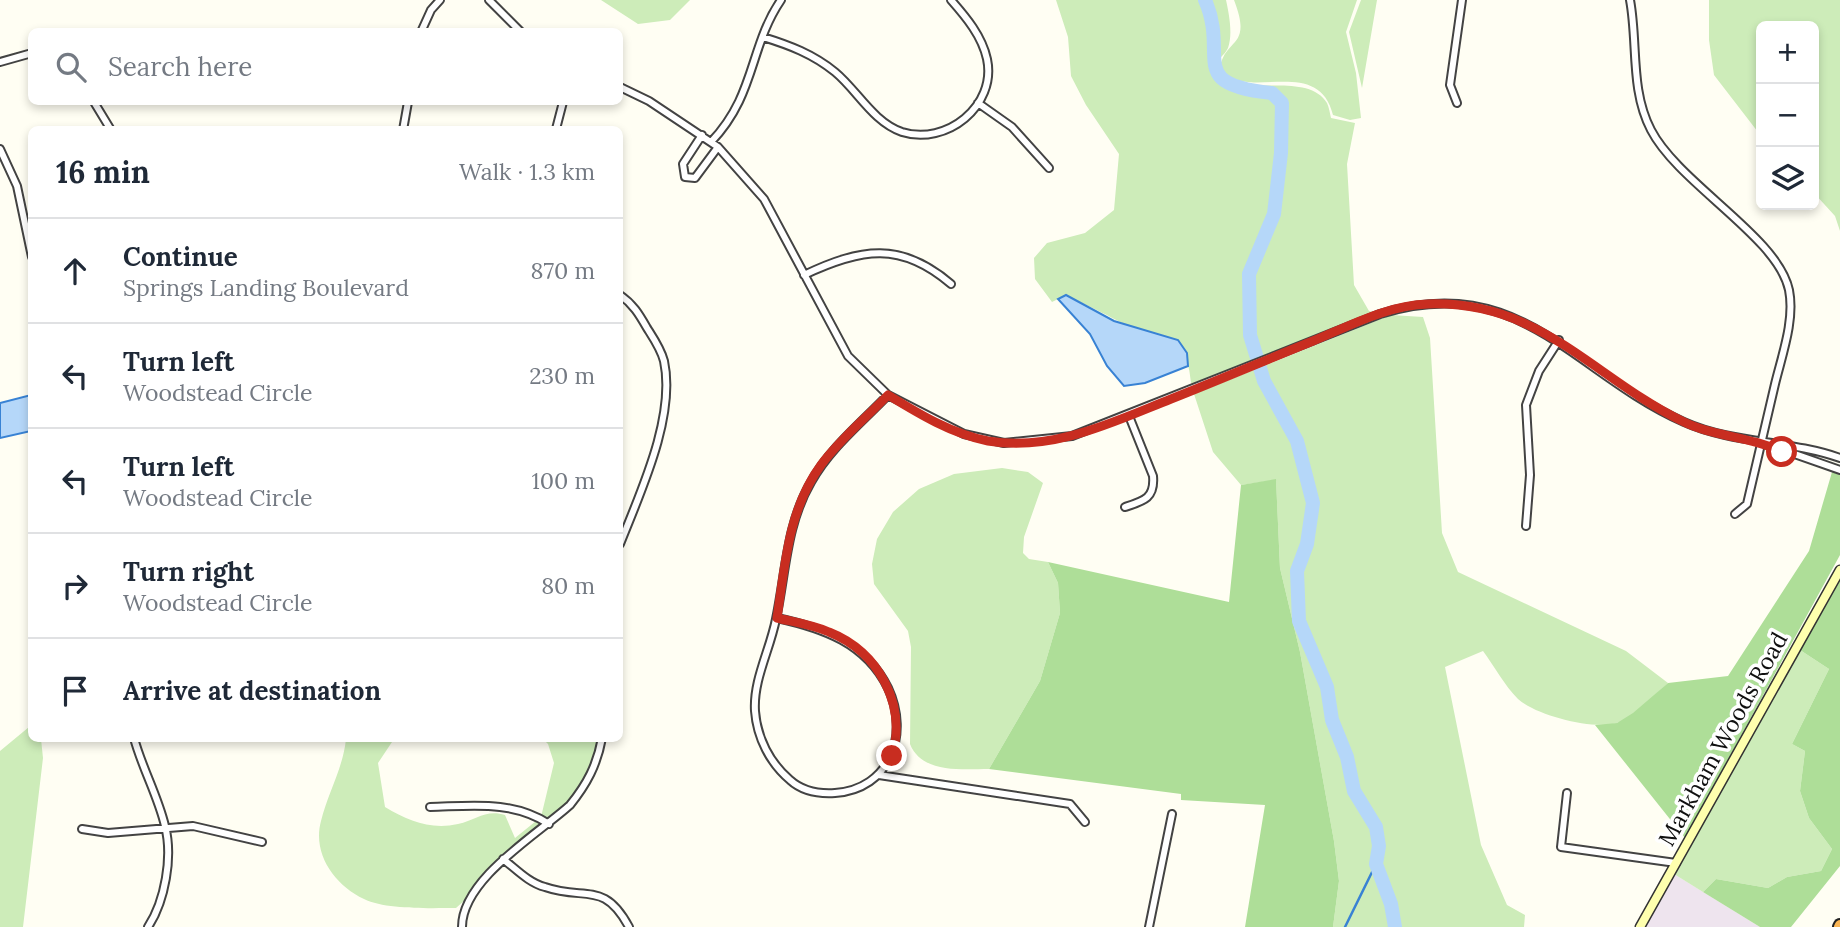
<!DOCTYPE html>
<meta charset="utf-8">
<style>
:root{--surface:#fff;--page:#f6f6f7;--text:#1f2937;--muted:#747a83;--line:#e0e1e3}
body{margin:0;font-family:Lora,serif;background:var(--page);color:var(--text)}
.controls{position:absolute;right:21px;top:21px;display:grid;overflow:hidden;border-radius:10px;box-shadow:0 4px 10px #0003}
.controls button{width:63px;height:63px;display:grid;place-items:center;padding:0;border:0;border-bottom:2px solid var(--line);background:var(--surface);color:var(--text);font:35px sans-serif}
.stop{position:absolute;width:21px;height:21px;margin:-16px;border:5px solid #c82d20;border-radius:50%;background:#fff}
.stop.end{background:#c82d20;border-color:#fff;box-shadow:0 2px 7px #0008}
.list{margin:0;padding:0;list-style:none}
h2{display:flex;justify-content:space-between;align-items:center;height:91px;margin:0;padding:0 28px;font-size:30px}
h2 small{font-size:23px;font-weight:400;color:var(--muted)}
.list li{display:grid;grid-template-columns:46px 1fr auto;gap:21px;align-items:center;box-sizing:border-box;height:105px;padding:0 28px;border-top:2px solid var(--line)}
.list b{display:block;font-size:26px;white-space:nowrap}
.list p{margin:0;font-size:23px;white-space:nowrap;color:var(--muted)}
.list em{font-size:23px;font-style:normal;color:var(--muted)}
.icon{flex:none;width:38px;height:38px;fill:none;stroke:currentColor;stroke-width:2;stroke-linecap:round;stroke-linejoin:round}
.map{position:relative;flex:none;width:1840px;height:927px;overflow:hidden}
.search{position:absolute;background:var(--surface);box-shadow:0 4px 10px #0003;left:28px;top:28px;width:595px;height:77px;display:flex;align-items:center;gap:18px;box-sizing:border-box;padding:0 24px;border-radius:10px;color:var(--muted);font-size:26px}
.panel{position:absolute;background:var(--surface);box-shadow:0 4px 10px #0003;left:28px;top:126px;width:595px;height:616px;border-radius:10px}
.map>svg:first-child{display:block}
</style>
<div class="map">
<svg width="1840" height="927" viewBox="0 0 1840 927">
<rect width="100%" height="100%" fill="#fffef3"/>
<path fill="#eee4ee" d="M1674 874 1760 927H1644Z"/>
<path fill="#cdecb9" d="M601 0H690L670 20 638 24Z
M1056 0H1226C1229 14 1233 34 1228 48 1224 57 1213 60 1218 71 1231 102 1306 68 1327 103 1329 107 1330 114 1331 118L1355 123 1347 164 1354 285 1369 311 1373 312 1192 386C1190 380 1190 370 1188 366 1182 350 1086 305 1066 295L1052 302 1035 279 1034 258 1047 243 1085 233 1114 210 1119 154 1086 105 1071 76 1068 37Z
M1234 0H1357L1346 32 1356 73 1361 118 1350 120 1333 115C1318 53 1243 104 1220 68 1225 37 1253 49 1234 0Z
M1361 0H1377L1362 88 1349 32Z
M1709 0H1840V231L1835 216 1814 193V26H1761V136L1714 75 1709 40Z
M1391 315 1423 317 1430 338 1442 533 1458 572 1626 651 1668 683C1652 697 1637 716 1617 723 1593 730 1537 716 1518 699 1505 686 1494 666 1483 651L1445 667 1481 845 1507 905 1525 915 1524 927H1333L1339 881 1334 841 1300 652 1280 568 1276 480 1241 485 1213 452 1194 394Z
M1002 468 1028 472 1043 483 1024 537 1023 553 1029 559 1048 562 1058 583 1060 613 1040 681 989 769C962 769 922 774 910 744L911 647 908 631 874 584 872 564 877 539 893 512 919 489 954 474Z
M1800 650 1829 669 1792 744 1805 751 1800 791 1809 818 1832 849 1821 871 1787 877 1768 888 1716 879 1703 892 1674 874Z
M29 727 32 738 41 739 43 758 23 927H0V751Z
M346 739H394L378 763 385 807C408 821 431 830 458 824 476 820 486 809 505 815L515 838 541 817 554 763 548 744 543 739H603L580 797 456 908C431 908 386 910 364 899 335 885 312 854 321 821 328 793 343 768 346 739Z"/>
<path fill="#aede98" d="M1832 472 1840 475V555L1685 838 1595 725 1617 723 1633 713 1668 683 1728 676 1809 551Z
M1276 479 1280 568 1300 652 1334 841 1339 881 1333 927H1245L1265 805 1181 800V794L989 769 1040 681 1060 613 1058 583 1048 562 1229 602 1241 485Z
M1840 578V866L1791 927H1760L1703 892 1716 879 1768 888 1787 877 1821 871 1832 849 1809 818 1800 791 1805 751 1792 744 1829 669 1800 650Z"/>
<path fill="#b5d7f9" stroke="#3882d4" stroke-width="2" d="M1066 295 1114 321 1178 340 1187 353 1188 366 1145 383 1124 386 1107 366 1090 334 1058 299Z
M31 395V431L0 438V403Z"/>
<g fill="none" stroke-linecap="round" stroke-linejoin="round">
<path stroke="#3882d4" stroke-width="2.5" d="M1345 927 1376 864"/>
<path stroke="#b5d7f9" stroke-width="14" d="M1205 0C1230 57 1184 84 1272 93L1282 103 1281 153 1274 214 1249 274 1250 335 1264 381 1297 441 1313 503 1307 544 1297 571 1299 621 1327 687 1332 720 1347 757 1354 791 1376 827 1379 846 1376 864 1391 904 1395 927"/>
<defs>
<path id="street" d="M489 0 521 32
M1630 0C1638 43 1630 90 1651 130 1679 184 1778 237 1789 290 1795 320 1782 355 1775 384 1766 424 1756 464 1747 504L1735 514
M421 32 431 10 440 0
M763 37C789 45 813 54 835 72 857 90 873 122 902 132 946 146 997 106 987 59 982 36 966 17 951 0
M0 62 32 53
M620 87 649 101 718 147 764 199 848 356 888 395 964 434 1004 443 1072 436 1380 314C1520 270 1573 373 1684 422 1733 444 1790 440 1840 458
M94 102 111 130
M978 103 1012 127 1049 168
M1457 103 1450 85 1462 0
M556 129 563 102
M403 130 408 102
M702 135 683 164 685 177 695 178 718 147
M711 142C756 95 749 47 781 0
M0 149 17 186 32 257
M804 275C861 248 901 241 951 284
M620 295C633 304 639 314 647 328 654 339 661 349 664 361 676 417 640 493 620 544
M1766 444 1840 470
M1125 507C1144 501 1155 498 1153 476L1129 416
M1526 526 1530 475 1526 405 1539 371 1559 340
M777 618C823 628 866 643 888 688 910 735 890 789 835 793 819 794 802 791 790 780 770 763 757 738 755 711 753 680 770 650 776 619 786 572 786 525 811 482 830 448 861 423 888 395
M134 738C142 768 158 796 165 826 173 857 165 901 148 927
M879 775 1070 804 1085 822
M1567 793 1561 847 1676 863
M430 807C472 806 512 800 549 824
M82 829 108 833 193 826 262 842
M503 859C516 869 529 883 545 887 585 901 604 880 629 927
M462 927C462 879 538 834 570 805 587 784 597 765 602 738
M1149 927 1172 814"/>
<path id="secondary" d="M1640 927 1840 570"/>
<path id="highway" d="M1839 927 1840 925"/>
</defs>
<use href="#street" stroke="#434343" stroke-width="10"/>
<use href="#secondary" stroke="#323232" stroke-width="11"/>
<use href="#highway" stroke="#212121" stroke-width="14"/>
<use href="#street" stroke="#fff" stroke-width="6"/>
<use href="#secondary" stroke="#feffae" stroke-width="8"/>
<use href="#highway" stroke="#fbb655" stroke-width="10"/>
</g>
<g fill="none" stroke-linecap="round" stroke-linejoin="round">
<path stroke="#c82d20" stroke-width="9" d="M892 756C907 705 879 652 829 632 813 625 794 622 777 618 785 565 788 510 821 465 840 439 866 418 888 395 919 414 952 434 988 441 1053 452 1113 422 1171 399 1219 380 1266 360 1313 341 1349 326 1388 305 1428 304 1539 300 1591 376 1682 421 1713 437 1750 436 1782 452"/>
</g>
<g text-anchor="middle" stroke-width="7" stroke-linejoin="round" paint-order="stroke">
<g font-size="23" fill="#101010" stroke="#fff">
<text transform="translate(1723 739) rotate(-61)" y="8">Markham Woods Road</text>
</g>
</g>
</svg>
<div class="controls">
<button>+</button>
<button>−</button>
<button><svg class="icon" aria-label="layers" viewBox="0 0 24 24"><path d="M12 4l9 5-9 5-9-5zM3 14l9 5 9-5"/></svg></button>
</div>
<div class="stop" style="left:1782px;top:452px"></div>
<div class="stop end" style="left:892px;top:756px"></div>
<div class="search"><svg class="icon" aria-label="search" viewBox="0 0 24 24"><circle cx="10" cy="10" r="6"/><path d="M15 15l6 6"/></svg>Search here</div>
<section class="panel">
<h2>16 min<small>Walk · 1.3 km</small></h2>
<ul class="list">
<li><svg class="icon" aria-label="ahead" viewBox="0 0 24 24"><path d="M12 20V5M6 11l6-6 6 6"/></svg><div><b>Continue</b><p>Springs Landing Boulevard</p></div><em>870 m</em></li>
<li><svg class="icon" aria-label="left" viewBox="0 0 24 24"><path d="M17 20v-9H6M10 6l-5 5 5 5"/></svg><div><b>Turn left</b><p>Woodstead Circle</p></div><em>230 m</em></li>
<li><svg class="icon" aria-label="left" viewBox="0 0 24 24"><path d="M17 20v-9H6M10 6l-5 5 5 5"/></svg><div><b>Turn left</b><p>Woodstead Circle</p></div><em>100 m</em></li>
<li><svg class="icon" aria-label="right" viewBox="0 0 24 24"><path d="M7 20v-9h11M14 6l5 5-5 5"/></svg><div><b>Turn right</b><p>Woodstead Circle</p></div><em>80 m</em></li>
<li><svg class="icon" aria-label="arrive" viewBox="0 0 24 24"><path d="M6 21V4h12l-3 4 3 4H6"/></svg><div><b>Arrive at destination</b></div></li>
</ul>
</section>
</div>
